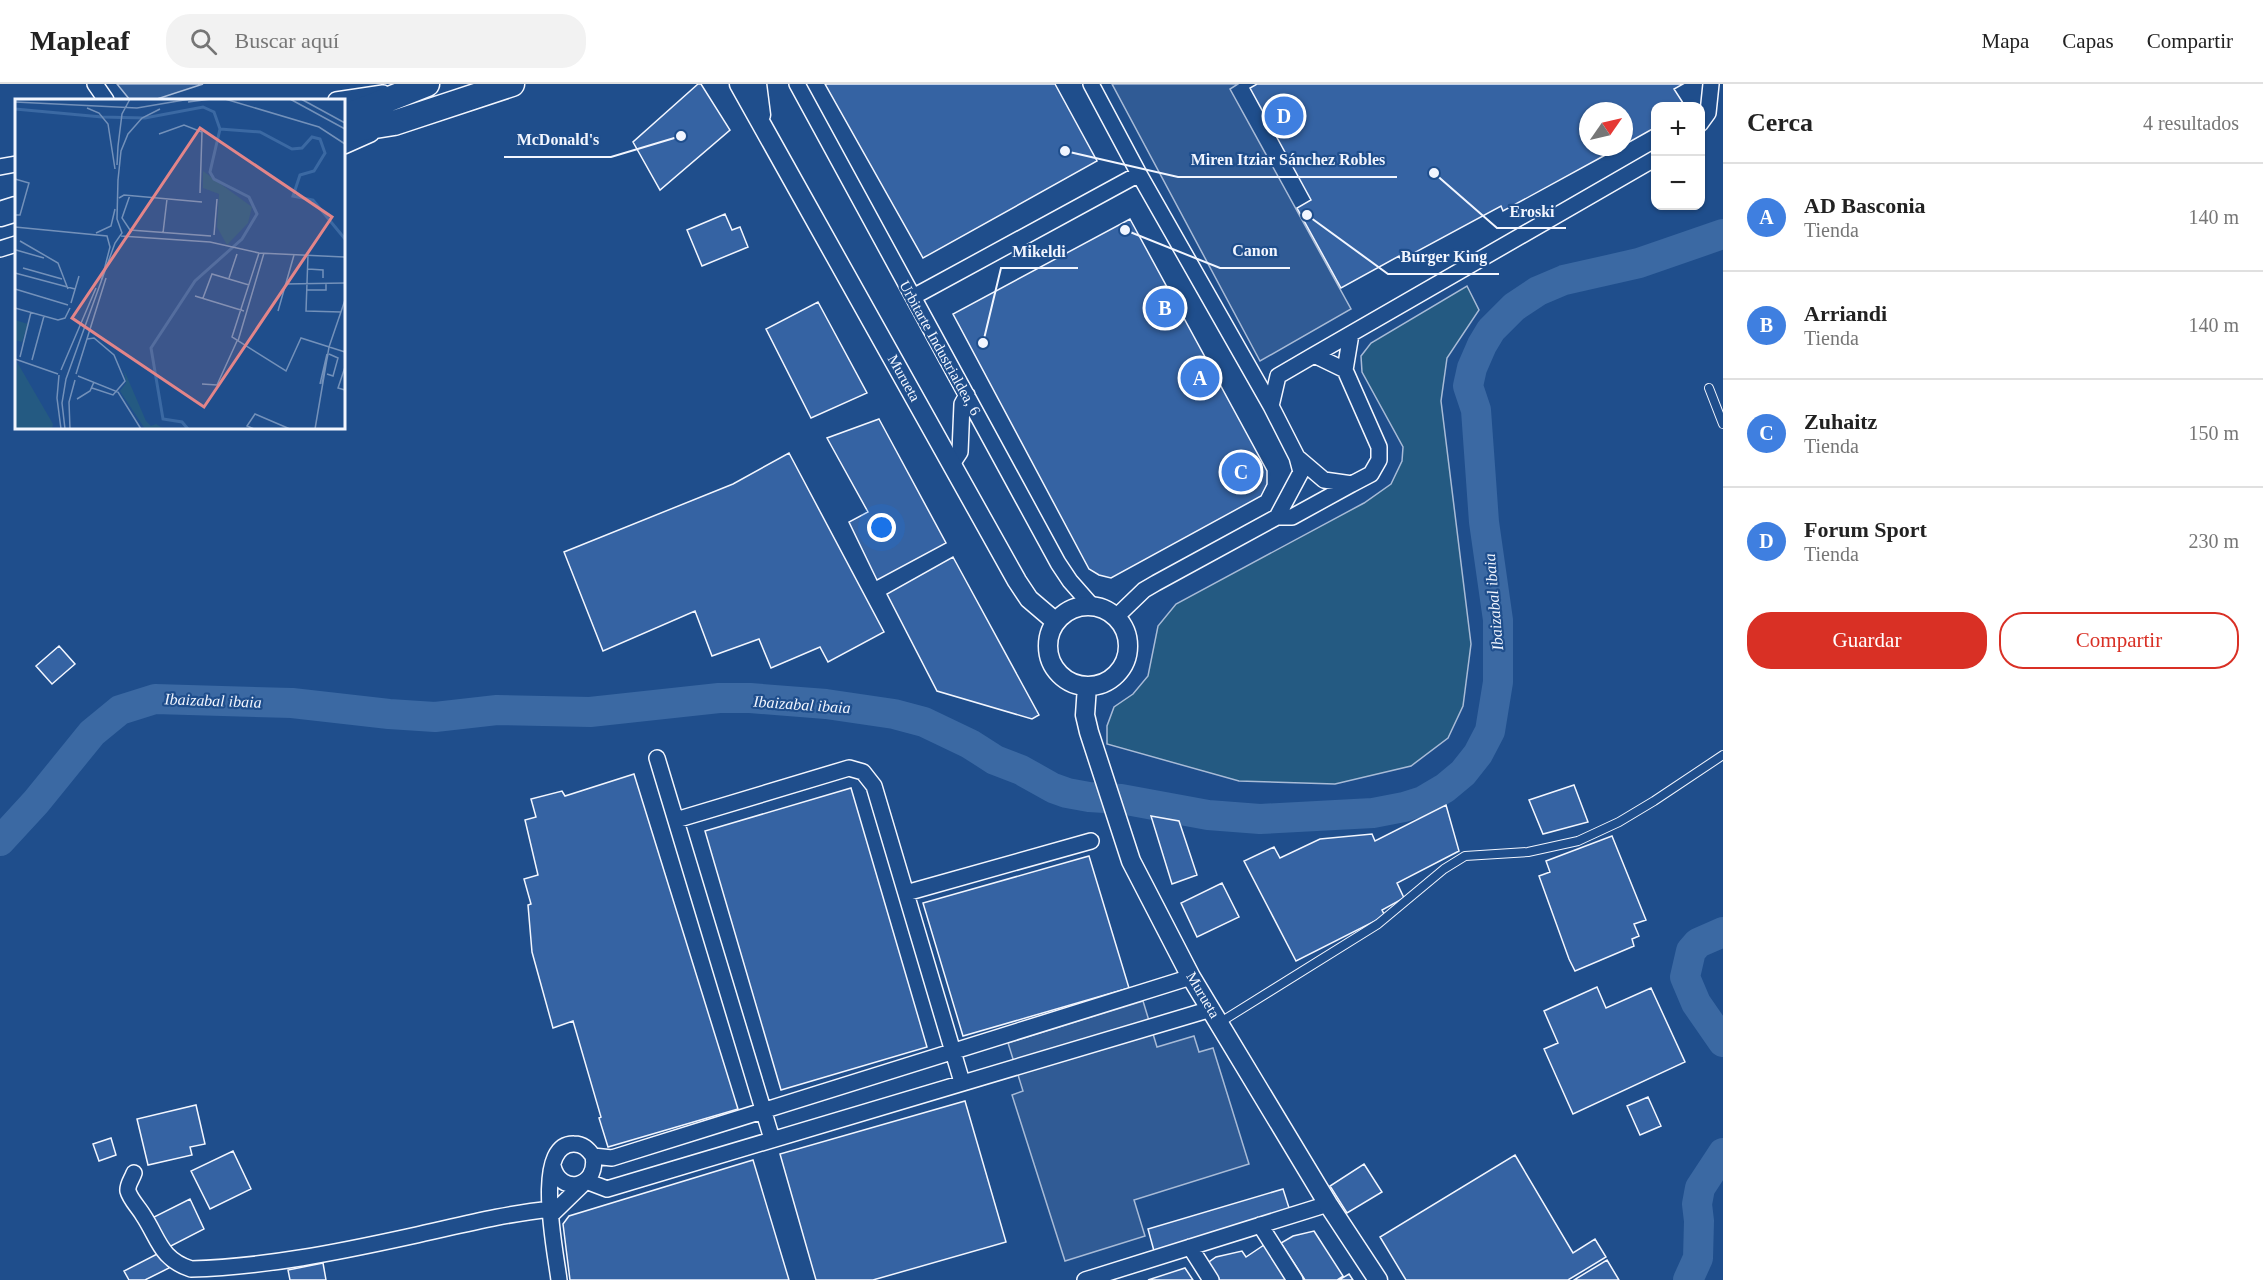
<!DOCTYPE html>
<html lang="es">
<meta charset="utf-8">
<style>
:root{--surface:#fff;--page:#f2f2f2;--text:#222;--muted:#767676;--line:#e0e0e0;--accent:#d93025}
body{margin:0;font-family:Georgia,serif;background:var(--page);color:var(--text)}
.controls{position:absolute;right:18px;top:18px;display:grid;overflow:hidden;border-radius:12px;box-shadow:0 2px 4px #0004}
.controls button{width:54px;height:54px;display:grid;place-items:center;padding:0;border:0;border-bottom:2px solid var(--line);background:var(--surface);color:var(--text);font:30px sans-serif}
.compass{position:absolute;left:1579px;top:18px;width:54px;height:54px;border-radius:50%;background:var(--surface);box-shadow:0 2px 4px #0004;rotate:56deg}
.you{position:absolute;left:882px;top:444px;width:21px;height:21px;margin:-15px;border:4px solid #fff;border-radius:50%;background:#1a73e8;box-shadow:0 0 0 9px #1a73e833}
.badge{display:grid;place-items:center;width:39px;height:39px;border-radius:50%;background:var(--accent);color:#fff;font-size:20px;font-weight:700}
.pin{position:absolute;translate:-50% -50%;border:3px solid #fff;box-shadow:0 2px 6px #0006}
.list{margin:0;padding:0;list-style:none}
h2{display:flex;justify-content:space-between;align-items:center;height:78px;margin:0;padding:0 24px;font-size:26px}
h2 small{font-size:20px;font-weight:400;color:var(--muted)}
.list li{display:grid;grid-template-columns:39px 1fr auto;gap:18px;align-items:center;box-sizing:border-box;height:108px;padding:0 24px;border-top:2px solid var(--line)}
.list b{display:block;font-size:22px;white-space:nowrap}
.list p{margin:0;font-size:20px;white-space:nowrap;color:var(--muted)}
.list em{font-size:20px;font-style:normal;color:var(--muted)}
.actions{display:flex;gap:12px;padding:18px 24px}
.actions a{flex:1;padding:14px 0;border:2px solid var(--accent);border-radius:24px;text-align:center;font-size:21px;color:var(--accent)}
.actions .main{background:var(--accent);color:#fff}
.icon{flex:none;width:33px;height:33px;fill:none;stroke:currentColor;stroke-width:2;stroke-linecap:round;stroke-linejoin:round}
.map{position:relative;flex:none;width:1723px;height:1196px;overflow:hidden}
header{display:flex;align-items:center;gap:36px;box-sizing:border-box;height:84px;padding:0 30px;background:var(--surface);border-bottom:2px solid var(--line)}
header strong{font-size:28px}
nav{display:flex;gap:33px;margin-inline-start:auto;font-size:21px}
.search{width:420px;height:54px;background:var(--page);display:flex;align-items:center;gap:15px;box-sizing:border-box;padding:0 21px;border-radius:24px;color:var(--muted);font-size:22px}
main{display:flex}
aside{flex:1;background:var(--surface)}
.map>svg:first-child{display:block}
</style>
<header>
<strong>Mapleaf</strong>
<div class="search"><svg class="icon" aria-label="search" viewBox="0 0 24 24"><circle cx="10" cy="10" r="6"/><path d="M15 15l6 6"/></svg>Buscar aquí</div>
<nav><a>Mapa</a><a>Capas</a><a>Compartir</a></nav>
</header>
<main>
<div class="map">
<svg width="1723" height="1196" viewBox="0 0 1723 1196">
<rect width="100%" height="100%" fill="#1f4e8c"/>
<path fill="#245a82" stroke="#a8bbd7" stroke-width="1.5" d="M1467 202 1479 226 1447 274 1441 317 1471 560 1463 622 1448 654 1411 682 1335 700 1239 697 1107 660V642L1114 623 1133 610 1148 592 1158 542 1176 520 1364 419 1391 400 1402 377 1403 363 1362 288 1361 272 1371 259Z"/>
<path fill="#305b95" stroke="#a8bbd7" stroke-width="1.5" d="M117 0H203L154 16H130Z
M1112 0H1238L1230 5 1351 225 1260 277Z
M1143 917 1157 963 1194 952 1199 968 1213 964 1249 1080 1134 1116 1145 1152 1065 1177 1012 1011 1023 1007 1008 959Z"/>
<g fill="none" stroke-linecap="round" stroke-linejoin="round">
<path stroke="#3b69a3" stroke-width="30" d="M0 757 36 718 92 649 120 626 155 615 292 619 389 630 435 633 497 626 590 628 719 614H750L826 620 894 630 924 638 970 660 995 676 1021 686 1053 704 1067 709 1089 713 1121 715 1208 731 1260 735 1373 729 1404 723 1423 717 1445 704 1463 689 1478 670 1490 647 1498 598V536L1484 438 1476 326 1468 302 1472 284 1482 261 1491 246 1514 223 1538 207 1564 196 1639 179 1723 150
M1723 848 1698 859 1691 867 1685 893 1696 919 1723 958
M1688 1196 1698 1174 1699 1137 1697 1120 1700 1104 1723 1069"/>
</g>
<path fill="#3563a3" stroke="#f2f6ff" stroke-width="1.5" d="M698 0H701L730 46 660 106 633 58Z
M825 0H1055L1097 77 923 174Z
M1257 0H1683L1674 5 1685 22H1656V43L1624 61V27H1588V63H1620L1503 127 1501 122 1401 176 1399 172 1341 204 1297 124 1311 116 1250 4Z
M725 130 732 146 740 143 748 163 702 182 687 146Z
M1130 135 1267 387V400L1261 412 1111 494 1099 491 1089 485 953 230Z
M818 218 867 309 811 334 766 245Z
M879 335 946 459 877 496 849 438 868 428 827 354Z
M789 369 884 548 828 578 820 563 771 584 759 555 712 572 695 527 603 567 564 468 733 400Z
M953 473 1039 631 1032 635 937 607 887 510Z
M59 562 75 580 52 600 36 582Z
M634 690 738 1025 608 1063 599 1034 601 1033 573 937 553 944 532 868 528 821 531 820 524 795 538 791 525 736 536 733 531 715 562 707 565 712Z
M1574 701 1588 738 1543 750 1529 716Z
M851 704 927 963 781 1006 705 747Z
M1446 721 1459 767 1397 799 1404 814 1382 826 1385 832 1296 877 1244 777 1274 763 1280 774 1320 755 1372 750 1375 757Z
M1151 732 1179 737 1197 791 1172 800Z
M1612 752 1646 836 1634 840 1639 852 1632 855 1634 862 1575 887 1569 875 1539 792 1550 788 1546 777Z
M1089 772 1129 904 963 952 923 819Z
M1222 799 1239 833 1197 853 1181 819Z
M1597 903 1606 924 1651 904 1685 978 1573 1030 1544 965 1558 959 1544 927Z
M1648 1013 1661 1042 1640 1051 1627 1022Z
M965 1017 1006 1158 873 1196H816L780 1070Z
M196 1021 205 1060 190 1063 192 1071 148 1081 137 1035Z
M111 1054 116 1071 99 1077 93 1060Z
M233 1067 251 1105 210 1125 191 1087Z
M1515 1071 1573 1169 1595 1155 1606 1173 1568 1196H1406L1380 1153Z
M753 1076 789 1196H570L563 1140 569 1132Z
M1364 1080 1382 1108 1347 1129 1330 1102Z
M1283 1105 1290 1127 1154 1167 1148 1145Z
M190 1115 204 1145 167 1164 152 1134Z
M1314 1147 1343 1192 1337 1196H1305L1281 1159 1293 1152Z
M1264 1161 1286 1196H1217L1206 1180 1216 1173 1242 1167 1246 1173Z
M161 1168 169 1184 145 1196H129L124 1187Z
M1607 1176 1619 1196H1574Z
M323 1179 326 1196H290L288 1186Z
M1185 1184 1193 1196H1148Z
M1349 1190 1353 1196H1339Z"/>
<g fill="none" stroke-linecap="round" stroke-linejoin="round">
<defs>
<path id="service" d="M1709 304 1723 340
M1219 939 1378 840 1444 785 1465 772 1528 768 1578 757 1619 738 1654 717 1723 671"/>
<path id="minor" d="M95 0 106 16
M797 0 1058 479 1070 497 1092 522
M1091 0 1139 90 1271 322
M336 16 383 9
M1700 40 1708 29 1711 0
M344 62 371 50
M0 83 16 80
M0 165 16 160
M913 213 1139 90
M1314 271 1656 74
M1314 271 1345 286 1379 363V376L1371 390 1352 400 1324 396 1297 373 1271 322 1278 292Z
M1345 286 1351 250
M952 380 960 368 962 320 967 311
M1277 433 1301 388 1297 373
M1116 533 1144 506 1156 499 1277 433H1292L1352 400
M657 674 772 1055
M676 736 849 684 863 688 874 702 962 998
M906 809 1091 757
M553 1082C560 1112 599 1104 593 1072
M134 1089C132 1095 127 1101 128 1107 130 1115 139 1124 143 1131 159 1155 160 1175 191 1185 265 1183 339 1168 412 1152 458 1142 503 1130 551 1125
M551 1131 586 1097 607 1105 1211 925
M1260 1141 1295 1196
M1190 1163 1211 1196
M559 1196C556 1170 532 1059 574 1060 583 1060 588 1065 593 1072L612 1074 1191 893
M1085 1196 1328 1120"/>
<path id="tertiary" d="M739 0 1017 497 1029 515 1056 538
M757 0 761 31
M1048 562a40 40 0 1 1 80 0a40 40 0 1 1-80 0Z
M1087 602 1085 631 1089 648 1131 777 1191 893 1328 1120 1378 1196"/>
<path id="primary" d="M344 33 427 0
M344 47 394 39 512 0
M0 130 16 125"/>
</defs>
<use href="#service" stroke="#f2f6ff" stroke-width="10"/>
<use href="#minor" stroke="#f2f6ff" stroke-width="18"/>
<use href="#tertiary" stroke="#f2f6ff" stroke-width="21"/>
<use href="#primary" stroke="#f2f6ff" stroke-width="27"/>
<use href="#service" stroke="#1f4e8c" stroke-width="8"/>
<use href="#minor" stroke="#1f4e8c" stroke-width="15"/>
<use href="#tertiary" stroke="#1f4e8c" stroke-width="18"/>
<use href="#primary" stroke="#1f4e8c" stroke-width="24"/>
</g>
<g text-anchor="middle" stroke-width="4.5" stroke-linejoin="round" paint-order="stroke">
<g font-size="15" fill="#f2f6ff" stroke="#1f4e8c">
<text transform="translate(940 264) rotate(61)" y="5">Urbitarte Industrialdea, 6</text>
<text transform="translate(904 294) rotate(61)" y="5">Murueta</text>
<text transform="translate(1203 911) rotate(59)" y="5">Murueta</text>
</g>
<g font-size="16" font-style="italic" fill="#f2f6ff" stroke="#1f4e8c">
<text transform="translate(1493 518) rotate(-95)" y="6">Ibaizabal ibaia</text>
<text transform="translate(213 616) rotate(2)" y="6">Ibaizabal ibaia</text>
<text transform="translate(802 620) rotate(4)" y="6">Ibaizabal ibaia</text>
</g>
</g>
<g transform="translate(15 15)">
<rect width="330" height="330" fill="#1f4e8c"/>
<path d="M188 72 237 108 233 124 212 146 202 128 204 95 188 89ZM0 221 13 225 7 243 0 241ZM2 263 38 325 37 330H0ZM109 271 131 322 136 327 141 325 149 330H130L105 292 111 284Z" fill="#245a82"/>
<path fill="none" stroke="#3b69a3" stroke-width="3" d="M0 10 87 18 130 19 188 8 199 13 205 30 195 73 199 80 234 98 242 115 227 140 180 182 136 249 148 320 167 323 173 330M205 30 245 33 277 50 287 49 297 38 305 40 310 54 299 72 285 76 278 97 298 101 330 140"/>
<path fill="none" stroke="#7391ba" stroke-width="1.5" d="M210 0 304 28 330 45M275 0 330 30M286 0 330 24M0 3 122 9 175 0M173 3 196 0M72 9 84 14 93 25 100 70M144 35 169 26 187 33 185 94M103 47 107 15 115 0M102 66 103 47M0 80 14 84 5 116H0M103 81 106 52 113 35 127 19 145 10M115 96 107 119 115 131 196 137M104 99 109 96 187 103M0 128 92 137 95 148 86 183M81 134 96 127 100 110M148 134 152 100M199 136 202 100M106 137 195 143 244 154 329 158M5 142 43 164 53 190M1 151 29 159M244 154 217 238 271 272 286 239 330 253M293 156 291 212 326 213M8 169 47 180M293 170 308 171V179M0 174 60 190M214 179 222 155M270 185 330 184M0 190 53 206M292 191H311V184M180 197 229 212M188 199 197 175 234 186M56 204 64 177M0 209 43 221 50 219 55 209M263 212 279 156M72 240 79 239 99 256 110 282 98 296 77 289M223 242 249 154M5 258 16 213M0 260 43 275M17 261 29 217M330 268 323 289 330 291M46 271 81 189M61 275 91 179M312 275 318 277 323 259 314 255M44 276 42 299 46 330M63 277 103 293 126 330M187 285 202 286 222 242M305 285 312 255M307 285 313 255M62 300 75 292 79 283M50 330 47 304 51 280 100 144 107 134 102 120 103 80M55 330 54 303 60 281M239 330 232 327 240 315 275 330M300 330 314 248 330 201"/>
<path fill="#e38589" fill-opacity="0.15" stroke="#e38589" stroke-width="3" d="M185 29 317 118 189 308 57 219Z"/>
<rect width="330" height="330" fill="none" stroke="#f2f6ff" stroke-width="3"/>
</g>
<path fill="none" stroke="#f2f6ff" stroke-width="2" d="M681 52L611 73H504M1065 67L1178 93H1397M1434 89L1497 144H1566M1125 146L1220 184H1290M983 259L1001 184H1078M1307 131L1388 190H1499"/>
<g fill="#f2f6ff" stroke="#1f4e8c" stroke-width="2">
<circle cx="681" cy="52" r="6"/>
<circle cx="1065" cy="67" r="6"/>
<circle cx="1434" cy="89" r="6"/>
<circle cx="1125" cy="146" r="6"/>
<circle cx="983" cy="259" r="6"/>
<circle cx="1307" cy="131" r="6"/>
</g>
<g font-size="16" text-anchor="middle" font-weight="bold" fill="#f2f6ff" stroke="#1f4e8c" stroke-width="4.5" stroke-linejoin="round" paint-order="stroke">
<text x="558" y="61">McDonald's</text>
<text x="1288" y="81">Miren Itziar Sánchez Robles</text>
<text x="1532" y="133">Eroski</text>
<text x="1255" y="172">Canon</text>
<text x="1039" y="173">Mikeldi</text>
<text x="1444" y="178">Burger King</text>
</g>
</svg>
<div class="controls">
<button>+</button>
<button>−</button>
</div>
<svg class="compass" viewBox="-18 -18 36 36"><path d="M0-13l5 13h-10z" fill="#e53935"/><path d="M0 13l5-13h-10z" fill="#767676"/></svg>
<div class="you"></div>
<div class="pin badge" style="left:1200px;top:294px;background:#3f7fe0">A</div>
<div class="pin badge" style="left:1165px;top:224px;background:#3f7fe0">B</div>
<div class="pin badge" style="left:1241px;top:388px;background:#3f7fe0">C</div>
<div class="pin badge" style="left:1284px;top:32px;background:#3f7fe0">D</div>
</div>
<aside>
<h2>Cerca<small>4 resultados</small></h2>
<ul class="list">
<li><span class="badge" style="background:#3f7fe0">A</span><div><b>AD Basconia</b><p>Tienda</p></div><em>140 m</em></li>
<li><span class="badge" style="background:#3f7fe0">B</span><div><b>Arriandi</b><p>Tienda</p></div><em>140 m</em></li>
<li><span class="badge" style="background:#3f7fe0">C</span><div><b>Zuhaitz</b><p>Tienda</p></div><em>150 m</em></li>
<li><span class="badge" style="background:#3f7fe0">D</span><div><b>Forum Sport</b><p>Tienda</p></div><em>230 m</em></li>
</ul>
<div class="actions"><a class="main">Guardar</a><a>Compartir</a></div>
</aside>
</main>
